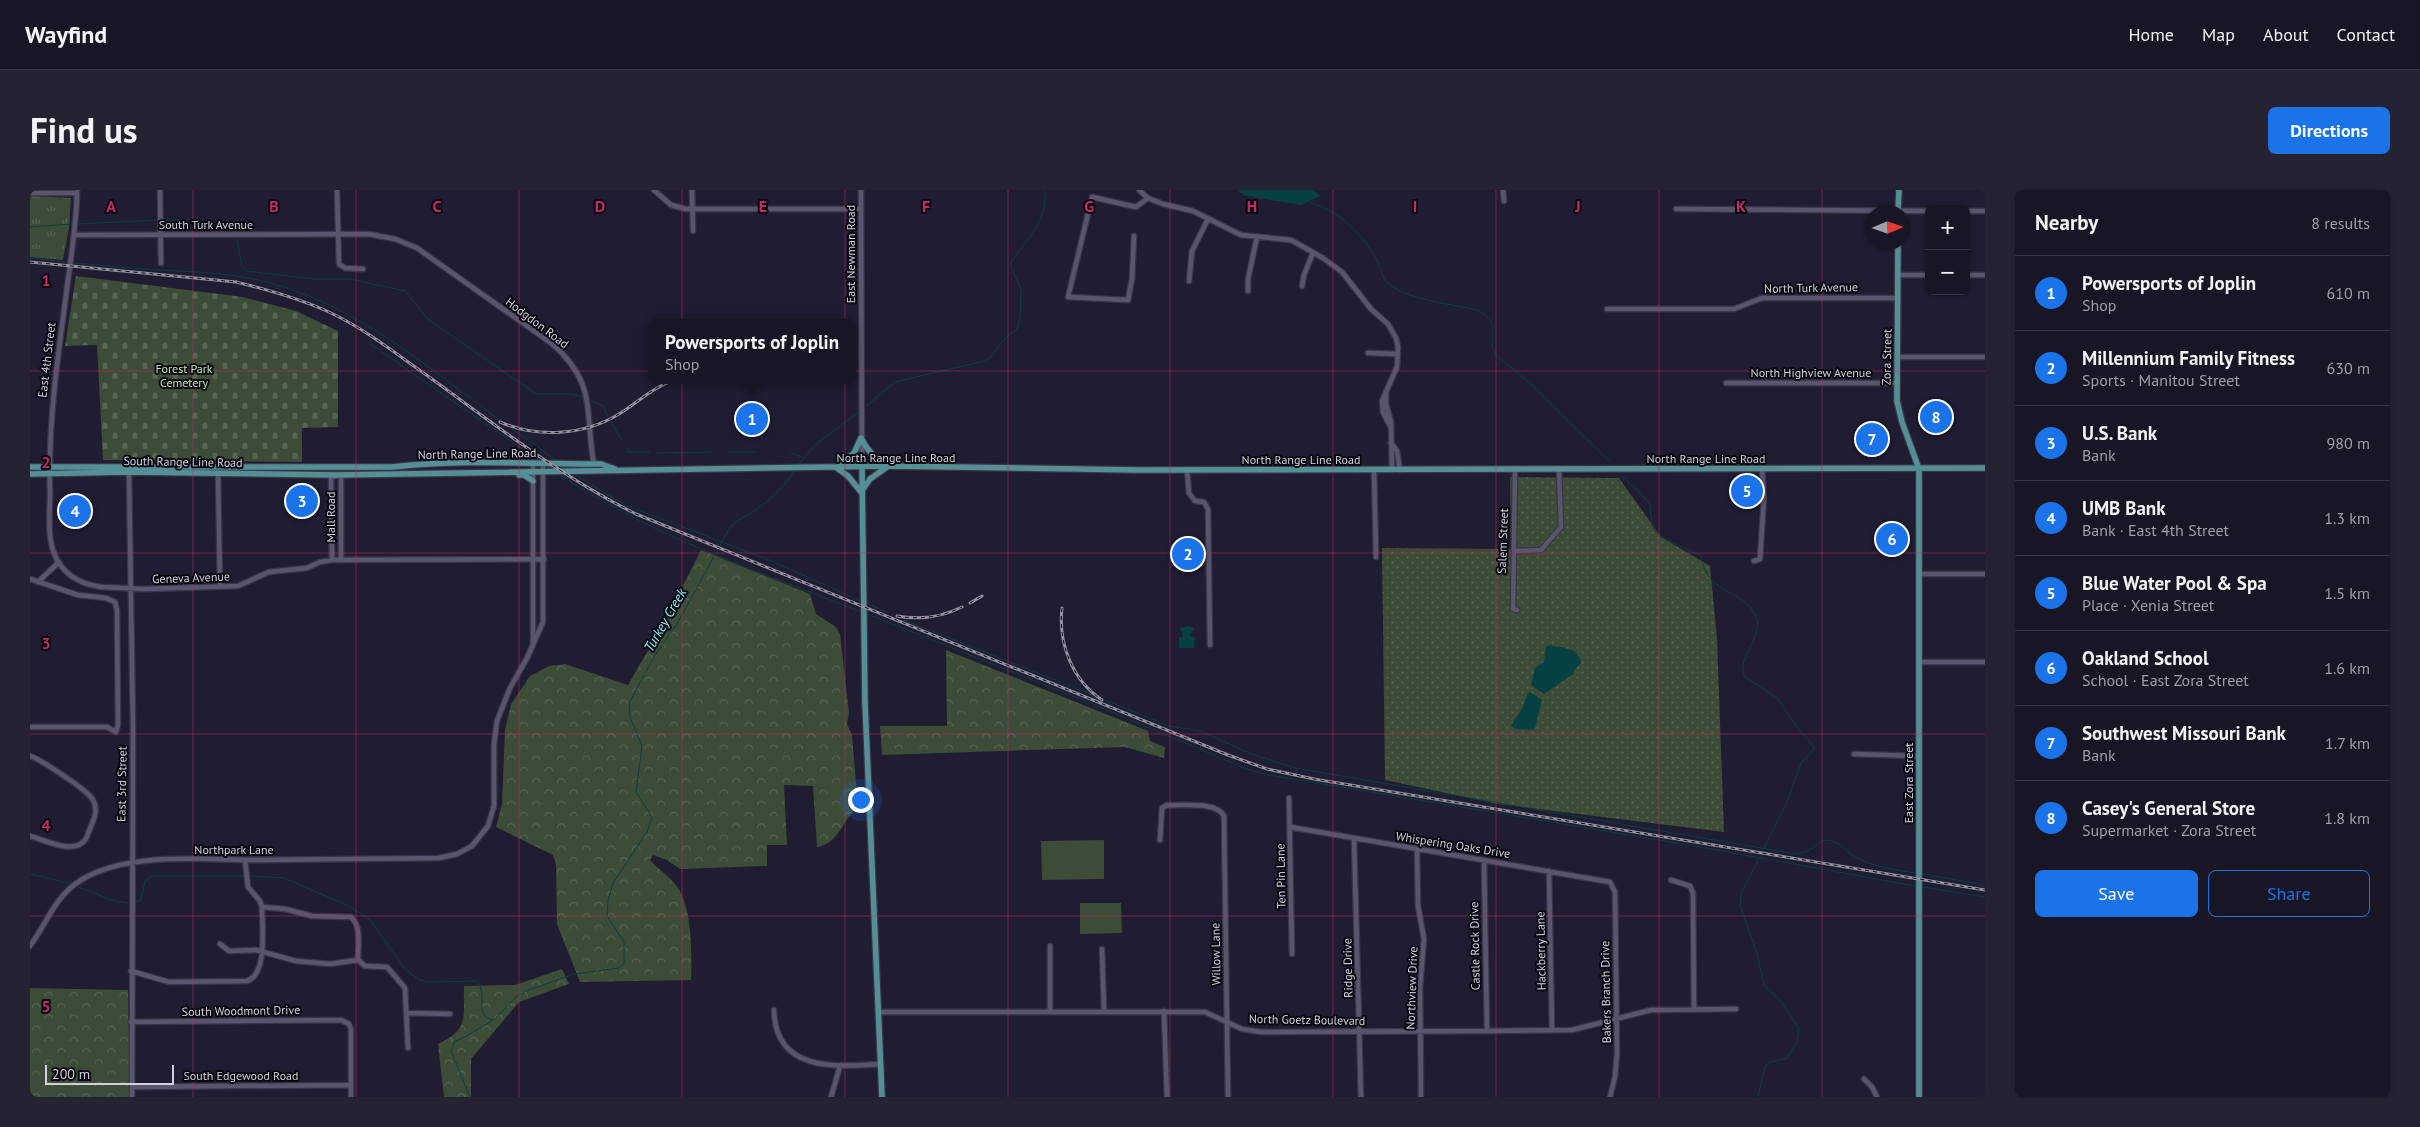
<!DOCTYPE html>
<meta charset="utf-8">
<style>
:root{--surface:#181525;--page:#252232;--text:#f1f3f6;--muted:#9f9fa7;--line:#363442;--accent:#1a73e8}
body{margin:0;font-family:"PT Sans",sans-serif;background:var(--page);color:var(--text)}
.controls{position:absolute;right:15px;top:15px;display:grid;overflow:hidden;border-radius:8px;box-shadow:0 1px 4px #0004}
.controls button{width:45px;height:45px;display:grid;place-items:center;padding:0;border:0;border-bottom:1px solid var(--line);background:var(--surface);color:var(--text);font:25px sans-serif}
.compass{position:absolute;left:1835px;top:15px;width:45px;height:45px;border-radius:50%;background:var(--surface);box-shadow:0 1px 4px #0004;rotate:88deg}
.scale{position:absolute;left:15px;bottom:12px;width:129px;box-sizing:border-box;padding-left:5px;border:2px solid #d1cfdd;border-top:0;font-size:14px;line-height:18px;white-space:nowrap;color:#d1cfdd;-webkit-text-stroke:4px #0a0811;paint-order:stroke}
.you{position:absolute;left:830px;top:609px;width:18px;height:18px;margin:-12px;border:4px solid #fff;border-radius:50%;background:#1a73e8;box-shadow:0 0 0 8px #1a73e833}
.badge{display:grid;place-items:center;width:32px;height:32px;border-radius:50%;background:var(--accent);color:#fff;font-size:16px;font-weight:700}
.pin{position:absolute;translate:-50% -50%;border:2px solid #fff;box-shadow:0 1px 5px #0006}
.popup{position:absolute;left:618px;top:129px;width:208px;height:65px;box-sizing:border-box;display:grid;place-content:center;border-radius:8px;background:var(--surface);filter:drop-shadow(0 1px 4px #0005);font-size:16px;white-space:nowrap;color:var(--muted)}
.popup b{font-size:19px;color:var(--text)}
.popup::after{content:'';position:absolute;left:50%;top:100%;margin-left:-10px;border:10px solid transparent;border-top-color:var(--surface)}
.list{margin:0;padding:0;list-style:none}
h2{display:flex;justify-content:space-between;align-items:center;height:65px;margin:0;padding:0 20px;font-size:21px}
h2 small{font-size:16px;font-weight:400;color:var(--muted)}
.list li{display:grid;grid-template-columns:32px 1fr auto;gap:15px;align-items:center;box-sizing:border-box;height:75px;padding:0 20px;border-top:1px solid var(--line)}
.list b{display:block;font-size:19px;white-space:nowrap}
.list p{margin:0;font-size:16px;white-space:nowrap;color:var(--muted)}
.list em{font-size:16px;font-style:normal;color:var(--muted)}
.actions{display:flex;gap:10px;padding:15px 20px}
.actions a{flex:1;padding:11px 0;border:1px solid var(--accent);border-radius:8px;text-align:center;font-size:18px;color:var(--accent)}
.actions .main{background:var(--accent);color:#fff}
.map{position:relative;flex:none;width:1955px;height:907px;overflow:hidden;border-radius:8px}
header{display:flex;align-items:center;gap:30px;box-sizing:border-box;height:70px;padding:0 25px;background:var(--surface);border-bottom:1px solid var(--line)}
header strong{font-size:24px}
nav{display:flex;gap:28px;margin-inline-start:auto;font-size:18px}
.intro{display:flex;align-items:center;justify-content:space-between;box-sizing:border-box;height:120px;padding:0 30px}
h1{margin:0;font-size:35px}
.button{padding:12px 22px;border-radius:8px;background:var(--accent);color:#fff;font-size:18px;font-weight:700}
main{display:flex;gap:30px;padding:0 30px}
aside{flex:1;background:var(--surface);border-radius:8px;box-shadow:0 1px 4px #0004}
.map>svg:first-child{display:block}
</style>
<header>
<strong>Wayfind</strong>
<nav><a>Home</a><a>Map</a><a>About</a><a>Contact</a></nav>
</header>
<div class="intro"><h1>Find us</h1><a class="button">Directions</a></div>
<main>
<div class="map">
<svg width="1955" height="907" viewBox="0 0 1955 907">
<defs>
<pattern id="grass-dots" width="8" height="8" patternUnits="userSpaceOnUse" patternTransform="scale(1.25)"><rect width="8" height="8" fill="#3c4c36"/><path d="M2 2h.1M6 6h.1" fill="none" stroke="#576553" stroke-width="1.8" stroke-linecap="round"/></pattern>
<pattern id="forest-crowns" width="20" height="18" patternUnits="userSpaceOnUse" patternTransform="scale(1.25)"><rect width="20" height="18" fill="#3c4c36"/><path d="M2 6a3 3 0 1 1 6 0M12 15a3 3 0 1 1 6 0" fill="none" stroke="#576553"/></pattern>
<pattern id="cemetery-stones" width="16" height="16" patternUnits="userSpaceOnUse" patternTransform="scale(1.25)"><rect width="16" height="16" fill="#3c4c36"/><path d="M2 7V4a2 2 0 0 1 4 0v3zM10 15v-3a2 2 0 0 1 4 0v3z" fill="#576553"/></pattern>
<pattern id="park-tufts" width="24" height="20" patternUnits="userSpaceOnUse" patternTransform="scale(1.25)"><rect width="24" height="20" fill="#3c4c36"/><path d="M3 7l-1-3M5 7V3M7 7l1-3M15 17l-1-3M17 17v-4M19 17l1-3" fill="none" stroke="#576553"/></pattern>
</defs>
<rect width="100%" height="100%" fill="#201c31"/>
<path fill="url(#grass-dots)" d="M1480 287 1589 288 1631 347 1680 376 1687 448 1694 642 1468 614 1355 590 1352 358 1481 359Z"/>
<path fill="url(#forest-crowns)" d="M671 360 780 404 786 424 806 437 810 444 819 523 817 534 822 545 828 617C812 630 809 654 787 657L783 596 754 595 757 655H737V676L650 679 637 670 623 665 620 670C629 680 643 689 650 701 662 724 662 764 661 790L550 792 527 734 526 674 523 665 466 637 472 614 475 540 481 514 500 486 519 476 535 474 598 495 635 431Z
M916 460 1118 541 1120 551 1135 557 1134 568 1095 557 852 565 850 536H917Z
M532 779 539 794 489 812 441 869V907H414L408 854C440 839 433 827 434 796L485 795Z
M0 798 98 800 100 907H0Z"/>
<path fill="url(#cemetery-stones)" d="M46 86 213 107 266 121 308 141V237L272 238V272L73 270 67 155 35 156Z"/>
<path fill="url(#park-tufts)" d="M0 6 41 8 39 38 33 70 0 67Z"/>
<path fill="#3c4c36" d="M1074 650V689L1012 690 1011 651Z
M1050 713H1091L1092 743 1050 744Z"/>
<path fill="#074042" d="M1207 0H1284L1290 6 1271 15 1215 6Z
M1158 436 1164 438 1160 446 1165 447 1164 458H1149V447H1153L1150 438Z
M1519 455C1532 458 1549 457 1551 473L1545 479 1543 484 1514 504 1501 495 1505 478 1514 472 1516 457Z
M1500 502 1512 510 1505 538 1503 540 1485 539 1481 535 1492 519 1498 503Z"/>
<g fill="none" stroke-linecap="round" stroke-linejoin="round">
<path stroke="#074042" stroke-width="1" d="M1278 12C1308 19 1332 44 1347 70 1351 78 1351 88 1359 94 1379 110 1421 114 1447 120 1473 132 1456 143 1465 164L1502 195 1580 272
M134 30H166L201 39
M48 34 127 30
M0 37 41 34
M207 49 212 77 217 81 284 89H320L375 101 399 130 506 204H541L554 207
M0 68 36 72
M44 73C72 75 99 78 127 80 167 82 206 83 244 94 330 118 400 179 471 231
M339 153 508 270
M561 210 573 216 578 227
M833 219 865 192 954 171 961 167 975 148 987 139 990 128 991 100 980 74C996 48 1017 35 1015 0
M581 232 592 251
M482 239 526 270
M596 258 599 262H620
M698 262H725
M627 263 682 262
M761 263 772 267
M769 274 784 256 830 221
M518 277 521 278
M535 277 537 278
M530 285C620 345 729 382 829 421
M546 285 595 315 737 369 829 410
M1593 286 1620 314 1622 336 1625 341 1641 352 1671 366C1677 407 1715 398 1726 427 1734 448 1707 466 1714 486L1748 509 1762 530 1784 557 1781 563 1771 573 1757 612 1734 658
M837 413 856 422
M837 424 1058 512 1217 579 1239 585 1659 655 1885 696
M874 430 1063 505
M1075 510 1139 536 1171 541 1219 563 1265 578 1766 664C1782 663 1787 651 1796 650 1809 650 1816 662 1826 667 1843 677 1866 680 1885 683
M1730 668 1733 661
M0 684 42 694
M1893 684 1955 695
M220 686 254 688 321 717 340 730 375 779 388 789 397 792 447 791C459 807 443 824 462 830
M48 697 85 711 98 713
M1893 697 1955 707
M105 712 111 710 115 691 122 686H213
M440 907 421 861 425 851 433 848 465 829 485 808 496 801 544 784 589 778 594 773V752L577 726 578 711 583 693 617 642 622 627 606 602 612 556 600 527 599 513 625 465 647 434 698 341C707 329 711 329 723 322 740 310 754 297 765 280
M1728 907 1735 876 1740 872 1757 868 1767 852 1769 838 1748 808 1734 795 1726 759 1710 717 1711 703 1728 671"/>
<defs>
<path id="minor" d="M47 0C47 35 40 71 36 106 27 172 18 236 20 303 20 322 17 345 24 363 32 384 50 394 71 397L115 399 208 396 239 382 277 378 290 372 302 370 514 369
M130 0 131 73
M307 0 309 74 315 78 333 79
M624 0 641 15 656 19H831
M662 0 663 41
M831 0 832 277
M1109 0 1118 8 1133 14 1163 21 1211 45 1261 50 1293 68 1312 82 1341 119 1358 134 1366 148 1368 157 1367 177 1352 211 1353 222 1360 236
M1473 0 1474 11
M0 3H47
M1646 19 1899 21
M1936 21H1955
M44 45 338 44 365 49 387 58 521 153C568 193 554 221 564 274
M1104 46 1102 89 1098 110 1038 107 1062 7 1106 17 1118 8
M1868 85H1899
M1936 85H1955
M1159 91 1162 61 1178 29
M1272 96 1274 85 1283 63
M1218 101V89L1227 47
M1577 119H1704L1732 108H1868
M1338 163 1368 164
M1867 167H1955
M1696 193H1866
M1356 203V214L1361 232 1362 280
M1361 253 1367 261 1370 280
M503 273V452
M1157 280 1159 303 1165 311 1174 312 1178 319 1180 455
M1344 280 1346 367
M1485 280 1483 419 1487 420
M99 282 103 538 102 907
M188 283 190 396
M1485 361 1511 360 1531 337 1529 279
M302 370 301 288 306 285 311 287V370
M1724 371 1730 369 1734 307 1732 279
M1889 384H1955
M0 389 48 405 76 408 85 412 87 420 88 535 86 542 77 537H0
M8 392 29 372
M1889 472H1955
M1824 564 1889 566
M0 566C10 569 59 601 63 610 68 619 65 627 61 636 59 640 58 646 55 650 44 665 14 650 0 646
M1259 608 1262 764
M1260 637 1580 692 1585 702 1587 864 1585 887 1580 907
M1324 649 1331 907
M1130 650 1132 618 1137 615C1152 616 1186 611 1194 626L1198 907
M1387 659 1388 716 1394 749 1390 797 1391 907
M1454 670 1457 841
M1519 681 1522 840
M1641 690 1660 696 1663 703 1664 819
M232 717 255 719 282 726 321 727C332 737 328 756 328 770
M190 754 199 761 226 760 266 771 300 774 328 770
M0 756C17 733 25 706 51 690 99 661 175 670 230 670 290 669 350 669 409 668L427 664 442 656 458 636 464 616V554L467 531 480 498 497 468 513 432V273
M1020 756V822
M1072 759 1074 822
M328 770 335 776 357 777 375 798 378 858
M101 781 139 792 217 791C238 785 232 735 232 717L230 711 218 697 215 670
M744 820C745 882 805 877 851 874
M1134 821 1137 907
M849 822H1175L1212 839 1231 842 1457 841 1542 840 1621 820 1706 819
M376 823 420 824
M101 832 311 830 319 834 321 839V907
M1834 889 1842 897 1847 907
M102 897 321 895
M801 907 810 876"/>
<path id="major" d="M1868 22 1869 0
M1868 52 1867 211 1872 232 1889 279V907
M831 248 824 263 807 278 818 286 831 302 840 289 857 277
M831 248C837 260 844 269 857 275
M0 277H362C432 269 502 274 571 274L585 279
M832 277 835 513 852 907
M0 284 99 282 306 285 859 276 1108 280 1955 278
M489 285H494L503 291"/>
</defs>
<use href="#minor" stroke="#3a3647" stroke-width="7"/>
<use href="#major" stroke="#3a3647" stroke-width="8"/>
<use href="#minor" stroke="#59556d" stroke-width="4.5"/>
<use href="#major" stroke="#548f96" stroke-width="5.5"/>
<defs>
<path id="rail" d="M0 72 206 92C239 100 272 109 303 124 336 140 365 163 395 184 463 233 531 287 606 324L1198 565 1237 579 1284 589 1955 700
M470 232C507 248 553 246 589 224 607 213 623 197 644 190
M940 413 952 406
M1032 418C1028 453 1042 490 1072 510
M867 426C889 430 912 427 932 417"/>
</defs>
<use href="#rail" stroke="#9390a1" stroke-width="3"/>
<use href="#rail" stroke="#0a0811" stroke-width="1" stroke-dasharray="4" stroke-linecap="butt"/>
</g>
<path fill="none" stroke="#c42a68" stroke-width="1" stroke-opacity="0.55" d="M163 0V907M326 0V907M489 0V907M652 0V907M815 0V907M978 0V907M1140 0V907M1303 0V907M1466 0V907M1629 0V907M1792 0V907M0 181H1955M0 363H1955M0 544H1955M0 726H1955"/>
<g text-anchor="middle" stroke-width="4" stroke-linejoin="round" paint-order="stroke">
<g font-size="12" fill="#d1cfdd" stroke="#0a0811">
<text x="176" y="39">South Turk Avenue</text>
<text transform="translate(821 64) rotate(-90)" y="4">East Newman Road</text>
<text transform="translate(1781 98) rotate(-1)" y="4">North Turk Avenue</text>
<text transform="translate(507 133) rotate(37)" y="4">Hodgdon Road</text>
<text transform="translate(1857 167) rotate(-89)" y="4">Zora Street</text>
<text transform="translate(17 170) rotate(-83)" y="4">East 4th Street</text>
<text x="1781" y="187">North Highview Avenue</text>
<text transform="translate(447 264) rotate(-1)" y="4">North Range Line Road</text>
<text x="866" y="272">North Range Line Road</text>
<text x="1676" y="273">North Range Line Road</text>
<text x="1271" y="274">North Range Line Road</text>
<text transform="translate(153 272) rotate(1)" y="4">South Range Line Road</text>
<text transform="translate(301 327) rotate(-90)" y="4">Mall Road</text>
<text transform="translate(1473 351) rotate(-88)" y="4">Salem Street</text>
<text transform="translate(161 388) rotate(-2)" y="4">Geneva Avenue</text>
<text transform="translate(1879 593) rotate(-90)" y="4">East Zora Street</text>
<text transform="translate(92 594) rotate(-89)" y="4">East 3rd Street</text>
<text transform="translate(1423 655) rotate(9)" y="4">Whispering Oaks Drive</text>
<text x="204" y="664">Northpark Lane</text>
<text transform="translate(1251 686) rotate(-91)" y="4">Ten Pin Lane</text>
<text transform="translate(1445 756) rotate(-91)" y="4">Castle Rock Drive</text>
<text transform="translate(1511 761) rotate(-91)" y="4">Hackberry Lane</text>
<text transform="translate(1186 764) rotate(-91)" y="4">Willow Lane</text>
<text transform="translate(1318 778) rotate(-91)" y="4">Ridge Drive</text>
<text transform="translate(1382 798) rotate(-88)" y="4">Northview Drive</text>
<text transform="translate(1576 802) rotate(-91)" y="4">Bakers Branch Drive</text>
<text transform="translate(211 821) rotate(-1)" y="4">South Woodmont Drive</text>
<text transform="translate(1277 830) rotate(1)" y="4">North Goetz Boulevard</text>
<text x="211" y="890">South Edgewood Road</text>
</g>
<g font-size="12" fill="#bce9a9" stroke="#0a0811">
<text x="154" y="183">Forest Park<tspan x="154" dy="14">Cemetery</tspan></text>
</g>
<g font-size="14" font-style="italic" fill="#8cf5f9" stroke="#0a0811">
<text transform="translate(635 430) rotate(-60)" y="5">Turkey Creek</text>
</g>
</g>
<g font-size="16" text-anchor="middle" font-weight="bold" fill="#c42a68" stroke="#0a0811" stroke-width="4" stroke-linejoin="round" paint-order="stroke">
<text x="81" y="22">A</text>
<text x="244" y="22">B</text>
<text x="407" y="22">C</text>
<text x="570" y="22">D</text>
<text x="733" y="22">E</text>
<text x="896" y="22">F</text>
<text x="1059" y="22">G</text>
<text x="1222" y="22">H</text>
<text x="1385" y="22">I</text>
<text x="1548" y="22">J</text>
<text x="1711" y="22">K</text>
<text x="16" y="96">1</text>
<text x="16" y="278">2</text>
<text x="16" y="459">3</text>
<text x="16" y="641">4</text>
<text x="16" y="822">5</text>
</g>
</svg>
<div class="controls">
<button>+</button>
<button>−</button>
</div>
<svg class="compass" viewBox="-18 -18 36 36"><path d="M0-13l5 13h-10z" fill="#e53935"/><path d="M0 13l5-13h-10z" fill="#9f9fa7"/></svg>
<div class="scale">200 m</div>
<div class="you"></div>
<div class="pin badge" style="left:722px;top:229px">1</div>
<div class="popup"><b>Powersports of Joplin</b>Shop</div>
<div class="pin badge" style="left:1158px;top:364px">2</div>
<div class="pin badge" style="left:272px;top:311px">3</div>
<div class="pin badge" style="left:45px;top:321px">4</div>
<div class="pin badge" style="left:1717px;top:301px">5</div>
<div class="pin badge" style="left:1862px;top:349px">6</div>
<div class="pin badge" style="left:1842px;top:249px">7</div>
<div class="pin badge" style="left:1906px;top:227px">8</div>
</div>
<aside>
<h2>Nearby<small>8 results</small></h2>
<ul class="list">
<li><span class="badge">1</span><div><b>Powersports of Joplin</b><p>Shop</p></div><em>610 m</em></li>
<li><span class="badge">2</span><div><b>Millennium Family Fitness</b><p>Sports · Manitou Street</p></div><em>630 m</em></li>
<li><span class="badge">3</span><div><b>U.S. Bank</b><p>Bank</p></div><em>980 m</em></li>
<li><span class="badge">4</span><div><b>UMB Bank</b><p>Bank · East 4th Street</p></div><em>1.3 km</em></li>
<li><span class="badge">5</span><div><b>Blue Water Pool &amp; Spa</b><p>Place · Xenia Street</p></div><em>1.5 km</em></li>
<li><span class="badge">6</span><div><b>Oakland School</b><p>School · East Zora Street</p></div><em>1.6 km</em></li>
<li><span class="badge">7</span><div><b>Southwest Missouri Bank</b><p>Bank</p></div><em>1.7 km</em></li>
<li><span class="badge">8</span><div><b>Casey's General Store</b><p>Supermarket · Zora Street</p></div><em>1.8 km</em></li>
</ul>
<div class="actions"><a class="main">Save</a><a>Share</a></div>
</aside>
</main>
